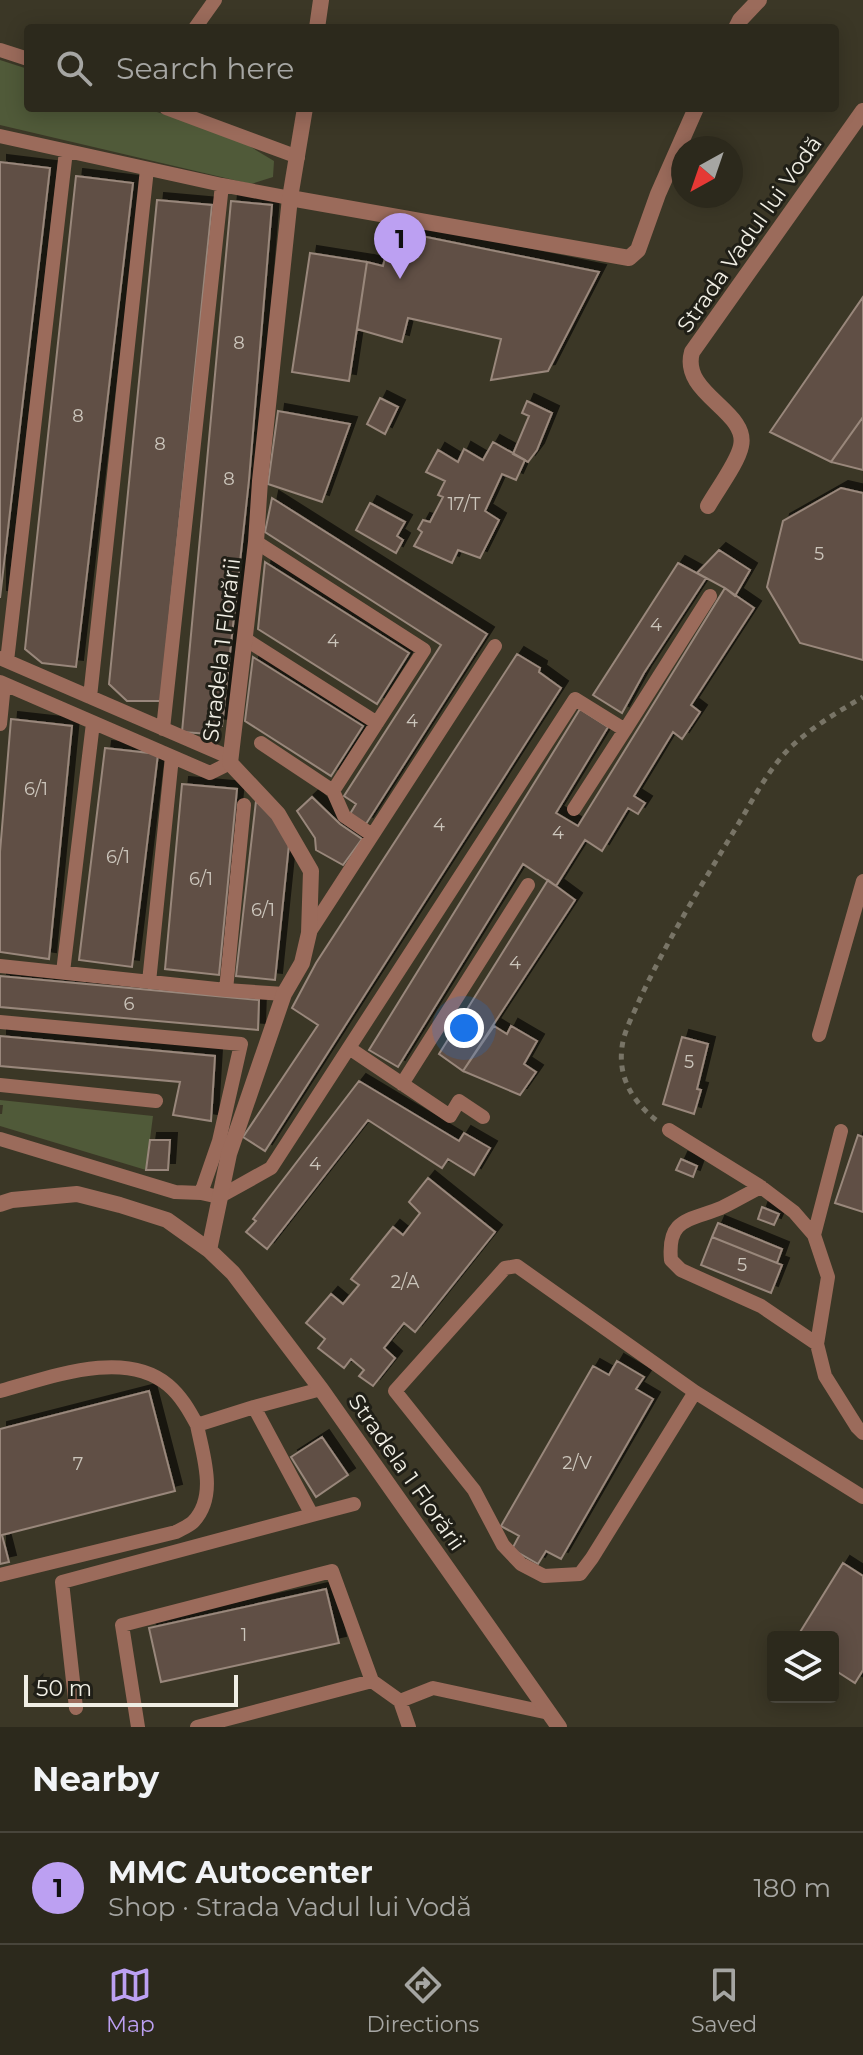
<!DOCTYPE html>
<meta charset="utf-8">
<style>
:root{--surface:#2c291c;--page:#383529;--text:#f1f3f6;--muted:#a6a6a3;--line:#48453b;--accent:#bca0f2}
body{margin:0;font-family:Montserrat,sans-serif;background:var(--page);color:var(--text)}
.controls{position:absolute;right:24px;bottom:24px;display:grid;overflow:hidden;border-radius:8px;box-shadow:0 4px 20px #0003}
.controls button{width:72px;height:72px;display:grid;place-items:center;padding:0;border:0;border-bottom:2px solid var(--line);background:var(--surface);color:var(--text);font:40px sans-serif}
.compass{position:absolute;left:671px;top:136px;width:72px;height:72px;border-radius:50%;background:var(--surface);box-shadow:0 4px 20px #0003;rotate:220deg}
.scale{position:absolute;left:24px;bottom:20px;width:214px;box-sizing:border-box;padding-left:8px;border:4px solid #f0eee4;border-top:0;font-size:22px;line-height:28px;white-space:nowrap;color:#f0eee4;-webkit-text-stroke:6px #201f17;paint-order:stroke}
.you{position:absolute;left:464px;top:1028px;width:28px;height:28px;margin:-20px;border:6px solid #fff;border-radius:50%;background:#1a73e8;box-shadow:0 0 0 12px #1a73e833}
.badge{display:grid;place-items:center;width:52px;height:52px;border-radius:50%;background:var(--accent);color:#111;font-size:26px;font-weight:700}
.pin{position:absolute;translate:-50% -66px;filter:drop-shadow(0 2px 4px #0008)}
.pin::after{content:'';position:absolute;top:42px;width:28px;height:24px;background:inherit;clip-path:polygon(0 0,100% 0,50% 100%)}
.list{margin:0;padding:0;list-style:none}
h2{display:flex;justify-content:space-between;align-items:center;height:104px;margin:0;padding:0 32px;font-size:34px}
h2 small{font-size:26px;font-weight:400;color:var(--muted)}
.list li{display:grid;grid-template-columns:52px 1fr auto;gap:24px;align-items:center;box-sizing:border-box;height:112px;padding:0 32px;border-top:2px solid var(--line)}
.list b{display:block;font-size:30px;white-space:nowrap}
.list p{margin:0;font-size:26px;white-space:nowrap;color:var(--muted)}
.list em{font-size:26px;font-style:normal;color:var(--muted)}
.icon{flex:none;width:44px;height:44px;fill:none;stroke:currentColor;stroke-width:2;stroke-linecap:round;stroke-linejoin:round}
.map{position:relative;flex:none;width:863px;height:1727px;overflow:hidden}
.search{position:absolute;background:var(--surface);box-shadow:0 4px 20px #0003;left:24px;right:24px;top:24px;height:88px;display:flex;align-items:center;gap:20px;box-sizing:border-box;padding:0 28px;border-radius:8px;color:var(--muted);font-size:30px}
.sheet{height:216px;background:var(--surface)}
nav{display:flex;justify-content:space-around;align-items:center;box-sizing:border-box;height:112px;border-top:2px solid var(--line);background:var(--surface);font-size:22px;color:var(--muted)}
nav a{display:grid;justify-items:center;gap:4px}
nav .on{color:var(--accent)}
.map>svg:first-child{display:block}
</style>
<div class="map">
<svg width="863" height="1727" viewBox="0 0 863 1727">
<defs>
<filter id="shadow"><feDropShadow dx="7" dy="-7" stdDeviation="0" flood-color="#0009"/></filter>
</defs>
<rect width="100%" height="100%" fill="#3b3726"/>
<path fill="#505a39" d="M0 60 28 69V108H144L231 135 274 161 273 177 251 184 0 125Z
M0 1100 153 1116 146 1170 0 1126V1114H2L3 1105H0Z"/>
<path fill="#605044" stroke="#99877b" stroke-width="2" filter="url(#shadow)" d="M0 162 50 168 0 598Z
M76 176 133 183 76 667 42 663 25 649Z
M157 200 212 205 161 701H127L109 684Z
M231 201 272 205 249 480 222 726 211 725 210 734 182 732Z
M392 230 599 272 548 371 491 380 501 339 408 318 402 342 357 329 367 262 383 266Z
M310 253 367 262 349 381 292 372Z
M863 297V417L831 462 770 432Z
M380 398 398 407 385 434 367 424Z
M527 401 552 413 537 450 528 462 513 454 529 416 522 413Z
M278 411 350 424 322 502 268 484Z
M863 417V470L831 462Z
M493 442 525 460 516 480 502 474 485 511 499 520 480 558 458 550 452 563 414 546 422 532 418 529 423 520 430 522 443 497 438 495 445 481 426 472 438 450 458 462 464 449 483 460Z
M841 488 863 493V660L800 643 767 587 783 521Z
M272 498 487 634 366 824 350 814 356 804 344 796 441 645 265 532Z
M370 503 405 522 397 536 403 540 396 553 356 530Z
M719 550 750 570 735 596 725 588 697 573Z
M265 562 409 653 377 704 258 629Z
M678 563 706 578 644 673 622 713 593 695Z
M725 588 754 608 691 705 700 712 682 739 673 732 634 796 645 803 638 814 628 808 602 851 585 840 556 886 523 864 398 1067 369 1050 580 709 608 727 556 813 578 826Z
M517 654 540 668 539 672 561 688 265 1151 243 1137 318 1025 292 1008 316 963Z
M253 657 363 726 331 776 245 721Z
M11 719 72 726 49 959 0 952V852Z
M105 748 158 754 132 967 79 960Z
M182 784 237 789 219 975 165 969Z
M312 797 340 824 362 839 343 865 316 850 315 838 297 811Z
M256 801 278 823 289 844 275 980 236 976Z
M548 880 575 900 463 1071 439 1054Z
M0 976 259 1000 258 1030 0 1007Z
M494 1026 507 1034 511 1026 537 1041 524 1064 536 1072 520 1095 463 1071Z
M0 1036 215 1056 211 1121 173 1115 180 1082 0 1066Z
M682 1037 708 1044 697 1089 701 1090 694 1114 663 1104Z
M359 1081 459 1141 464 1133 490 1148 474 1175 448 1159 442 1168 368 1120 267 1249 246 1232 256 1221 253 1219Z
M858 1135 863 1137V1212L835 1203Z
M150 1140H170L168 1170H146Z
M681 1159 697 1166 693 1177 676 1170Z
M428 1178 495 1232 415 1332 404 1323 384 1348 395 1358 373 1386 359 1376 364 1370 351 1359 344 1368 318 1348 325 1339 306 1323 331 1294 343 1304 359 1285 351 1279 393 1227 403 1235 420 1213 409 1202Z
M762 1207 779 1214 774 1225 758 1219Z
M718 1223 782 1249 777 1263 712 1237Z
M712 1237 782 1265 771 1293 701 1265Z
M617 1361 644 1377 636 1389 653 1399 561 1559 546 1551 538 1564 512 1549 519 1536 501 1526 593 1366 609 1375Z
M149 1391 175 1491 2 1535 9 1562 0 1564V1429Z
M322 1437 348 1475 316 1497 291 1457Z
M843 1563 863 1576V1670L855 1683 833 1669V1637H797Z
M326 1589 339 1643 161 1682 149 1628Z"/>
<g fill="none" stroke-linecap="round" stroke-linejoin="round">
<path stroke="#787466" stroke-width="5" stroke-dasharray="6 6" stroke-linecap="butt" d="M656 1120C632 1101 618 1077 622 1047 624 1031 633 1015 639 1001 666 942 701 886 734 831 752 802 768 768 793 745 814 726 839 711 863 697"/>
<path stroke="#9b6b5b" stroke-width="14" d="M195 28 215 0
M0 50 28 59
M166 108 298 157
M0 136 222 185 290 198
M256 542 424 650 333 791 261 743
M245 639 377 723
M0 658 231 758
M7 661 66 151
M0 682 210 773 230 763
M90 697 147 169
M0 724 4 684
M163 729 222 185
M333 791 344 816 372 835
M574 809 625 730
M309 933 495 646
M0 966 226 990 284 994
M63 972 93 723
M149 982 172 757
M226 990 244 805
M0 1022 241 1044 219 1141 201 1193
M819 1035 863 881
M349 1048 450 1116 459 1101 483 1117
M402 1084 528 885
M0 1085 156 1101
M669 1130 761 1187 794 1212 814 1235 828 1277 817 1344 825 1376 857 1427 863 1433
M0 1139 175 1192 201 1193 219 1197 271 1168 575 699 625 730 710 596
M761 1187C747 1194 734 1202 721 1208 689 1221 667 1218 671 1260L681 1270 761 1306 817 1344
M814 1235 841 1131
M0 1391C49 1378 124 1348 168 1385 181 1396 189 1410 197 1425L254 1407 321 1389
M695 1392 592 1558 580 1574 544 1576 521 1564 503 1545 474 1490 395 1391 505 1268 517 1266 695 1392 863 1497
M312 1515 354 1504
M0 1575 176 1532C181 1529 189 1526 193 1522 218 1496 203 1456 197 1425
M400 1701 409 1727
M76 1708 62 1582 312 1515 254 1407
M138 1727 122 1625 332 1571 372 1681
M197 1727 372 1681 400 1701 433 1688 549 1713"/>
<path stroke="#9b6b5b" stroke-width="16" d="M317 28 321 0
M736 28 740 20 759 0
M290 198 629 258 638 250 658 194 696 108
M708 506C717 490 738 462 741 446 749 411 680 394 692 352L863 111
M0 1204 12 1200 77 1194 120 1205 167 1220 209 1250 233 1273 321 1389 559 1727
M209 1250 229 1154 284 994 302 963 309 933 311 871 278 814 230 763 256 542 260 481 290 198 305 108"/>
</g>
<g text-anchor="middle" stroke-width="6" stroke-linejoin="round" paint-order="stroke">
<g font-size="18" fill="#ccc6bc">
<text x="239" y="349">8</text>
<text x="78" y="422">8</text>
<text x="160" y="450">8</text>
<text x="229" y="485">8</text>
<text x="464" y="510">17/T</text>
<text x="819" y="560">5</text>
<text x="656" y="631">4</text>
<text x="333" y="647">4</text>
<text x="412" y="727">4</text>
<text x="36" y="795">6/1</text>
<text x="439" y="831">4</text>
<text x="558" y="839">4</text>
<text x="118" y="863">6/1</text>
<text x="201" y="885">6/1</text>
<text x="263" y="916">6/1</text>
<text x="515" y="969">4</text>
<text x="129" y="1010">6</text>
<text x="689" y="1068">5</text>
<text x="315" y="1170">4</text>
<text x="742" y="1271">5</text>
<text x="405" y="1288">2/A</text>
<text x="577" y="1469">2/V</text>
<text x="78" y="1470">7</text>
<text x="244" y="1641">1</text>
</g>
<g font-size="22" fill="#f0eee4" stroke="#201f17">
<text transform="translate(749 234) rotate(-55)" y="8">Strada Vadul lui Vodă</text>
<text transform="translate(221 650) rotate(-83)" y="8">Stradela 1 Florării</text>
<text transform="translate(407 1472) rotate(55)" y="8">Stradela 1 Florării</text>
</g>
</g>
</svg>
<div class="controls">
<button><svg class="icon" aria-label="layers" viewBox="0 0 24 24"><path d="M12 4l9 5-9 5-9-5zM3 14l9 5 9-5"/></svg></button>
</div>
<svg class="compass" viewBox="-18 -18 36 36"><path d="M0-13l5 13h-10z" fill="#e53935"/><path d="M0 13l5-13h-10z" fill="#a6a6a3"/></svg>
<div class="scale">50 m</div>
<div class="you"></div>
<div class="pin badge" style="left:400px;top:279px">1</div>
<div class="search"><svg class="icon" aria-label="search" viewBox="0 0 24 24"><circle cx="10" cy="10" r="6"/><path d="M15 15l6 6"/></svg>Search here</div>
</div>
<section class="sheet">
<h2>Nearby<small></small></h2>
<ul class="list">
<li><span class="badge">1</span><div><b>MMC Autocenter</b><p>Shop · Strada Vadul lui Vodă</p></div><em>180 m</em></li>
</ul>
</section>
<nav>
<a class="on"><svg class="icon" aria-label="map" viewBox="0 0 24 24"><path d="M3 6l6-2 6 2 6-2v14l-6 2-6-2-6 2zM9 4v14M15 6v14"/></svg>Map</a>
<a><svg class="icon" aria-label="directions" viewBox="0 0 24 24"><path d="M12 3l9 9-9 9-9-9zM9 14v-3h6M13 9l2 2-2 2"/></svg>Directions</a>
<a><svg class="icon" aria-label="saved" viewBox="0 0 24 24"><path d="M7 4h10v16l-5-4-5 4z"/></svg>Saved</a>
</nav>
